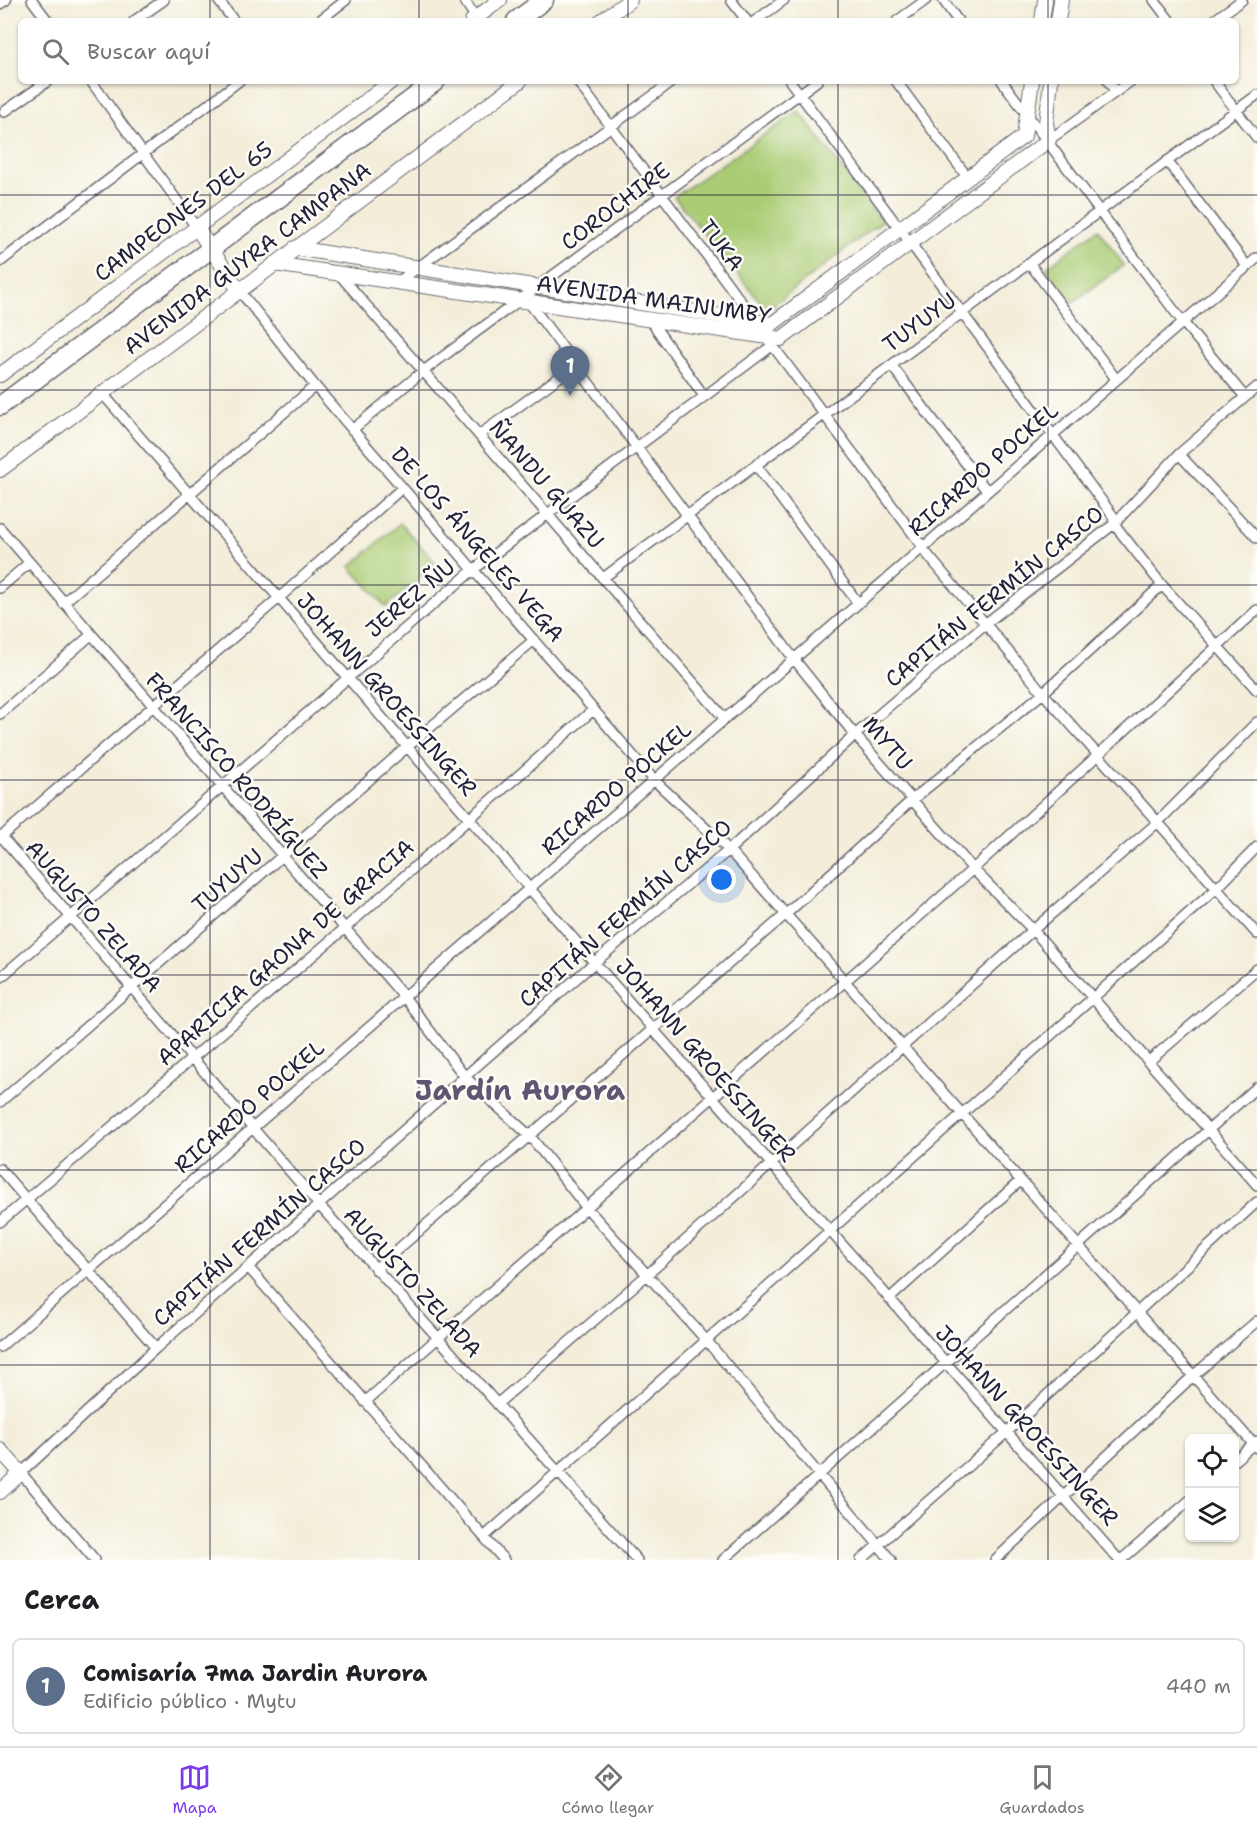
<!DOCTYPE html>
<html lang="es">
<meta charset="utf-8">
<style>
:root{--surface:#fff;--page:#f6f6f6;--text:#202124;--muted:#757577;--line:#e0e0e0;--accent:#7c3aed}
body{margin:0;font-family:"Shantell Sans",sans-serif;background:var(--page);color:var(--text)}
.controls{position:absolute;right:18px;bottom:18px;display:grid;overflow:hidden;border-radius:9px;box-shadow:0 2px 4px #0004}
.controls button{width:54px;height:54px;display:grid;place-items:center;padding:0;border:0;border-bottom:2px solid var(--line);background:var(--surface);color:var(--text);font:30px sans-serif}
.you{position:absolute;left:722px;top:880px;width:21px;height:21px;margin:-15px;border:4px solid #fff;border-radius:50%;background:#1a73e8;box-shadow:0 0 0 9px #1a73e833}
.badge{display:grid;place-items:center;width:39px;height:39px;border-radius:50%;background:var(--accent);color:#fff;font-size:20px;font-weight:700}
.pin{position:absolute;translate:-50% -50px;filter:drop-shadow(0 2px 3px #0008)}
.pin::after{content:'';position:absolute;top:32px;width:21px;height:18px;background:inherit;clip-path:polygon(0 0,100% 0,50% 100%)}
.list{margin:0;padding:0;list-style:none}
h2{display:flex;justify-content:space-between;align-items:center;height:78px;margin:0;padding:0 24px;font-size:26px}
h2 small{font-size:20px;font-weight:400;color:var(--muted)}
.list li{display:grid;grid-template-columns:39px 1fr auto;gap:18px;align-items:center;box-sizing:border-box;height:96px;margin:0 12px 12px;padding:0 12px;border:2px solid var(--line);border-radius:9px}
.list b{display:block;font-size:22px;white-space:nowrap}
.list p{margin:0;font-size:20px;white-space:nowrap;color:var(--muted)}
.list em{font-size:20px;font-style:normal;color:var(--muted)}
.icon{flex:none;width:33px;height:33px;fill:none;stroke:currentColor;stroke-width:2;stroke-linecap:round;stroke-linejoin:round}
.map{position:relative;flex:none;width:1257px;height:1560px;overflow:hidden}
.search{position:absolute;background:var(--surface);box-shadow:0 2px 4px #0004;left:18px;right:18px;top:18px;height:66px;display:flex;align-items:center;gap:15px;box-sizing:border-box;padding:0 21px;border-radius:9px;color:var(--muted);font-size:22px}
.sheet{height:186px;background:var(--surface)}
nav{display:flex;justify-content:space-around;align-items:center;box-sizing:border-box;height:84px;border-top:2px solid var(--line);background:var(--surface);font-size:16px;color:var(--muted)}
nav a{display:grid;justify-items:center;gap:3px}
nav .on{color:var(--accent)}
.map>svg:first-child{display:block}
</style>
<div class="map">
<svg width="1257" height="1560" viewBox="0 0 1257 1560">
<rect width="100%" height="100%" fill="#fdfcf7"/>
<filter id="ink" filterUnits="userSpaceOnUse"><feTurbulence type="fractalNoise" baseFrequency=".0167" numOctaves="2"/><feDisplacementMap in="SourceGraphic" scale="12" xChannelSelector="R" yChannelSelector="G"/><feConvolveMatrix kernelMatrix="1 2 1 2 8 2 1 2 1" color-interpolation-filters="sRGB"/></filter>
<filter id="wash" filterUnits="userSpaceOnUse"><feTurbulence type="fractalNoise" baseFrequency=".008" numOctaves="4" result="noise"/><feDisplacementMap in="SourceGraphic" scale="24" xChannelSelector="R" yChannelSelector="G"/><feGaussianBlur stdDeviation="1.35" result="paint"/><feColorMatrix in="noise" values="0 0 0 0 0 0 0 0 0 0 0 0 0 0 0 0 0 1.4 0 .05"/><feComposite in="paint" operator="in"/></filter>
<g filter="url(#wash)">
<rect width="100%" height="100%" fill="#f3edd9"/>
<path fill="#aacc75" stroke="#667758" stroke-width="1.5" d="M799 111 882 221 767 310 674 197Z
M1098 229 1124 265 1072 303 1046 268Z
M400 523 436 563 386 607 350 567Z"/>
</g>
<g filter="url(#ink)">
<g fill="none" stroke-linecap="round" stroke-linejoin="round">
<defs>
<path id="street" d="M32 0 48 21
M218 0 234 21
M464 0 476 18
M731 0 747 21
M943 0 958 21
M1154 0 1170 21
M0 4 6 0
M134 21 164 0
M319 21 346 0
M755 21 784 0
M897 21 926 0
M1213 21 1242 0
M91 81 196 227
M577 81 757 323
M790 81 1113 516 1114 524 1162 585 1257 690
M896 81 968 178
M1002 81 1182 321 1245 397
M1108 81 1116 92
M1214 81 1257 138
M4 112 48 81
M1049 140 1131 81
M1167 161 1247 266
M0 262 239 81
M1030 264 1116 379
M339 274 725 719
M398 282 673 81
M239 290 315 386 654 780 729 850 1257 1448
M528 301 794 659 855 735 973 869 1033 930 1257 1185
M650 320 704 396
M770 342 923 547
M892 366 987 491
M102 393 530 889 1119 1560
M352 430 422 372 817 81
M479 435 576 365
M1179 454 1257 538
M756 465 858 603
M0 528 405 998 465 1077 530 1136 586 1207 706 1340 891 1560
M922 548 1043 693 1257 934
M603 578 1257 95
M0 588 29 563
M63 603 315 386
M0 714 91 635
M0 835 319 1205 637 1560
M0 838 279 598 402 488
M0 978 473 570 781 339
M1148 1062 1257 969
M0 1102 407 747 534 640
M0 1169 156 1348
M0 1222 344 929 593 710
M248 1267 504 1560
M375 1269 785 915 912 800 1043 693 1162 585
M889 1299 1020 1181
M0 1347 1257 258
M365 1402 973 869 1257 610
M497 1404 648 1274 1033 930 1157 823 1257 722
M1234 1461 1257 1441
M484 1537 1217 888 1257 847
M95 1560 21 1473 156 1348 594 963 729 850 855 735 985 624 1114 524 1179 454 1257 387
M723 1560 1257 1087
M861 1560 1007 1432 1257 1202
M995 1560 1193 1376 1257 1321
M1121 1560 1190 1500"/>
<path id="secondary" d="M472 21 500 0
M601 21 630 0
M1042 21 1045 0
M1058 21 1061 0
M196 227 239 290
M295 248 772 324 1024 136 1032 81
M274 264 781 339 1049 140 1046 123 1051 81
M0 375 392 81
M0 470 520 81
M0 1450 21 1473 0 1492"/>
<path id="highway" d="M516 21 544 0
M0 406 436 81"/>
</defs>
<use href="#street" stroke="#6b6972" stroke-width="12"/>
<use href="#secondary" stroke="#6b6972" stroke-width="16"/>
<use href="#highway" stroke="#6b6972" stroke-width="21"/>
<use href="#street" stroke="#fff" stroke-width="9"/>
<use href="#secondary" stroke="#fff" stroke-width="14"/>
<use href="#highway" stroke="#fff" stroke-width="18"/>
</g>
</g>
<path fill="none" stroke="#22223b" stroke-width="1.5" stroke-opacity="0.55" d="M210 0V21M419 0V21M628 0V21M838 0V21M1048 0V21M210 81V1560M419 81V1560M628 81V1560M838 81V1560M1048 81V1560M0 195H1257M0 390H1257M0 585H1257M0 780H1257M0 975H1257M0 1170H1257M0 1365H1257"/>
<g text-anchor="middle" stroke-width="5" stroke-linejoin="round" paint-order="stroke">
<g font-size="22" fill="#22223b" stroke="#fdfcf7">
<text transform="translate(615 206) rotate(-37)" y="8">COROCHIRE</text>
<text transform="translate(183 211) rotate(-37)" y="8">CAMPEONES DEL 65</text>
<text transform="translate(722 245) rotate(53)" y="8">TUKA</text>
<text transform="translate(247 258) rotate(-37)" y="8">AVENIDA GUYRA CAMPANA</text>
<text transform="translate(654 299) rotate(8)" y="8">AVENIDA MAINUMBY</text>
<text transform="translate(919 322) rotate(-36)" y="8">TUYUYU</text>
<text transform="translate(983 469) rotate(-41)" y="8">RICARDO POCKEL</text>
<text transform="translate(547 484) rotate(49)" y="8">ÑANDU GUAZU</text>
<text transform="translate(478 544) rotate(49)" y="8">DE LOS ÁNGELES VEGA</text>
<text transform="translate(994 596) rotate(-39)" y="8">CAPITÁN FERMÍN CASCO</text>
<text transform="translate(410 598) rotate(-40)" y="8">JEREZ ÑU</text>
<text transform="translate(387 694) rotate(49)" y="8">JOHANN GROESSINGER</text>
<text transform="translate(888 743) rotate(49)" y="8">MYTU</text>
<text transform="translate(237 775) rotate(49)" y="8">FRANCISCO RODRÍGUEZ</text>
<text transform="translate(616 788) rotate(-41)" y="8">RICARDO POCKEL</text>
<text transform="translate(227 880) rotate(-41)" y="8">TUYUYU</text>
<text transform="translate(625 913) rotate(-41)" y="8">CAPITÁN FERMÍN CASCO</text>
<text transform="translate(94 916) rotate(49)" y="8">AUGUSTO ZELADA</text>
<text transform="translate(285 952) rotate(-41)" y="8">APARICIA GAONA DE GRACIA</text>
<text transform="translate(706 1060) rotate(49)" y="8">JOHANN GROESSINGER</text>
<text transform="translate(249 1106) rotate(-41)" y="8">RICARDO POCKEL</text>
<text transform="translate(259 1232) rotate(-41)" y="8">CAPITÁN FERMÍN CASCO</text>
<text transform="translate(413 1282) rotate(48)" y="8">AUGUSTO ZELADA</text>
<text transform="translate(1027 1425) rotate(48)" y="8">JOHANN GROESSINGER</text>
</g>
<g font-size="28" font-weight="bold" fill="#625572" stroke="#fdfcf7">
<text x="520" y="1100">Jardín Aurora</text>
</g>
</g>
</svg>
<div class="controls">
<button><svg class="icon" aria-label="locate" viewBox="0 0 24 24"><circle cx="12" cy="12" r="6"/><path d="M12 2v4M12 18v4M2 12h4M18 12h4"/></svg></button>
<button><svg class="icon" aria-label="layers" viewBox="0 0 24 24"><path d="M12 4l9 5-9 5-9-5zM3 14l9 5 9-5"/></svg></button>
</div>
<div class="you"></div>
<div class="pin badge" style="left:570px;top:396px;background:#5c6f8a">1</div>
<div class="search"><svg class="icon" aria-label="search" viewBox="0 0 24 24"><circle cx="10" cy="10" r="6"/><path d="M15 15l6 6"/></svg>Buscar aquí</div>
</div>
<section class="sheet">
<h2>Cerca<small></small></h2>
<ul class="list">
<li><span class="badge" style="background:#5c6f8a">1</span><div><b>Comisaría 7ma Jardin Aurora</b><p>Edificio público · Mytu</p></div><em>440 m</em></li>
</ul>
</section>
<nav>
<a class="on"><svg class="icon" aria-label="map" viewBox="0 0 24 24"><path d="M3 6l6-2 6 2 6-2v14l-6 2-6-2-6 2zM9 4v14M15 6v14"/></svg>Mapa</a>
<a><svg class="icon" aria-label="directions" viewBox="0 0 24 24"><path d="M12 3l9 9-9 9-9-9zM9 14v-3h6M13 9l2 2-2 2"/></svg>Cómo llegar</a>
<a><svg class="icon" aria-label="saved" viewBox="0 0 24 24"><path d="M7 4h10v16l-5-4-5 4z"/></svg>Guardados</a>
</nav>
